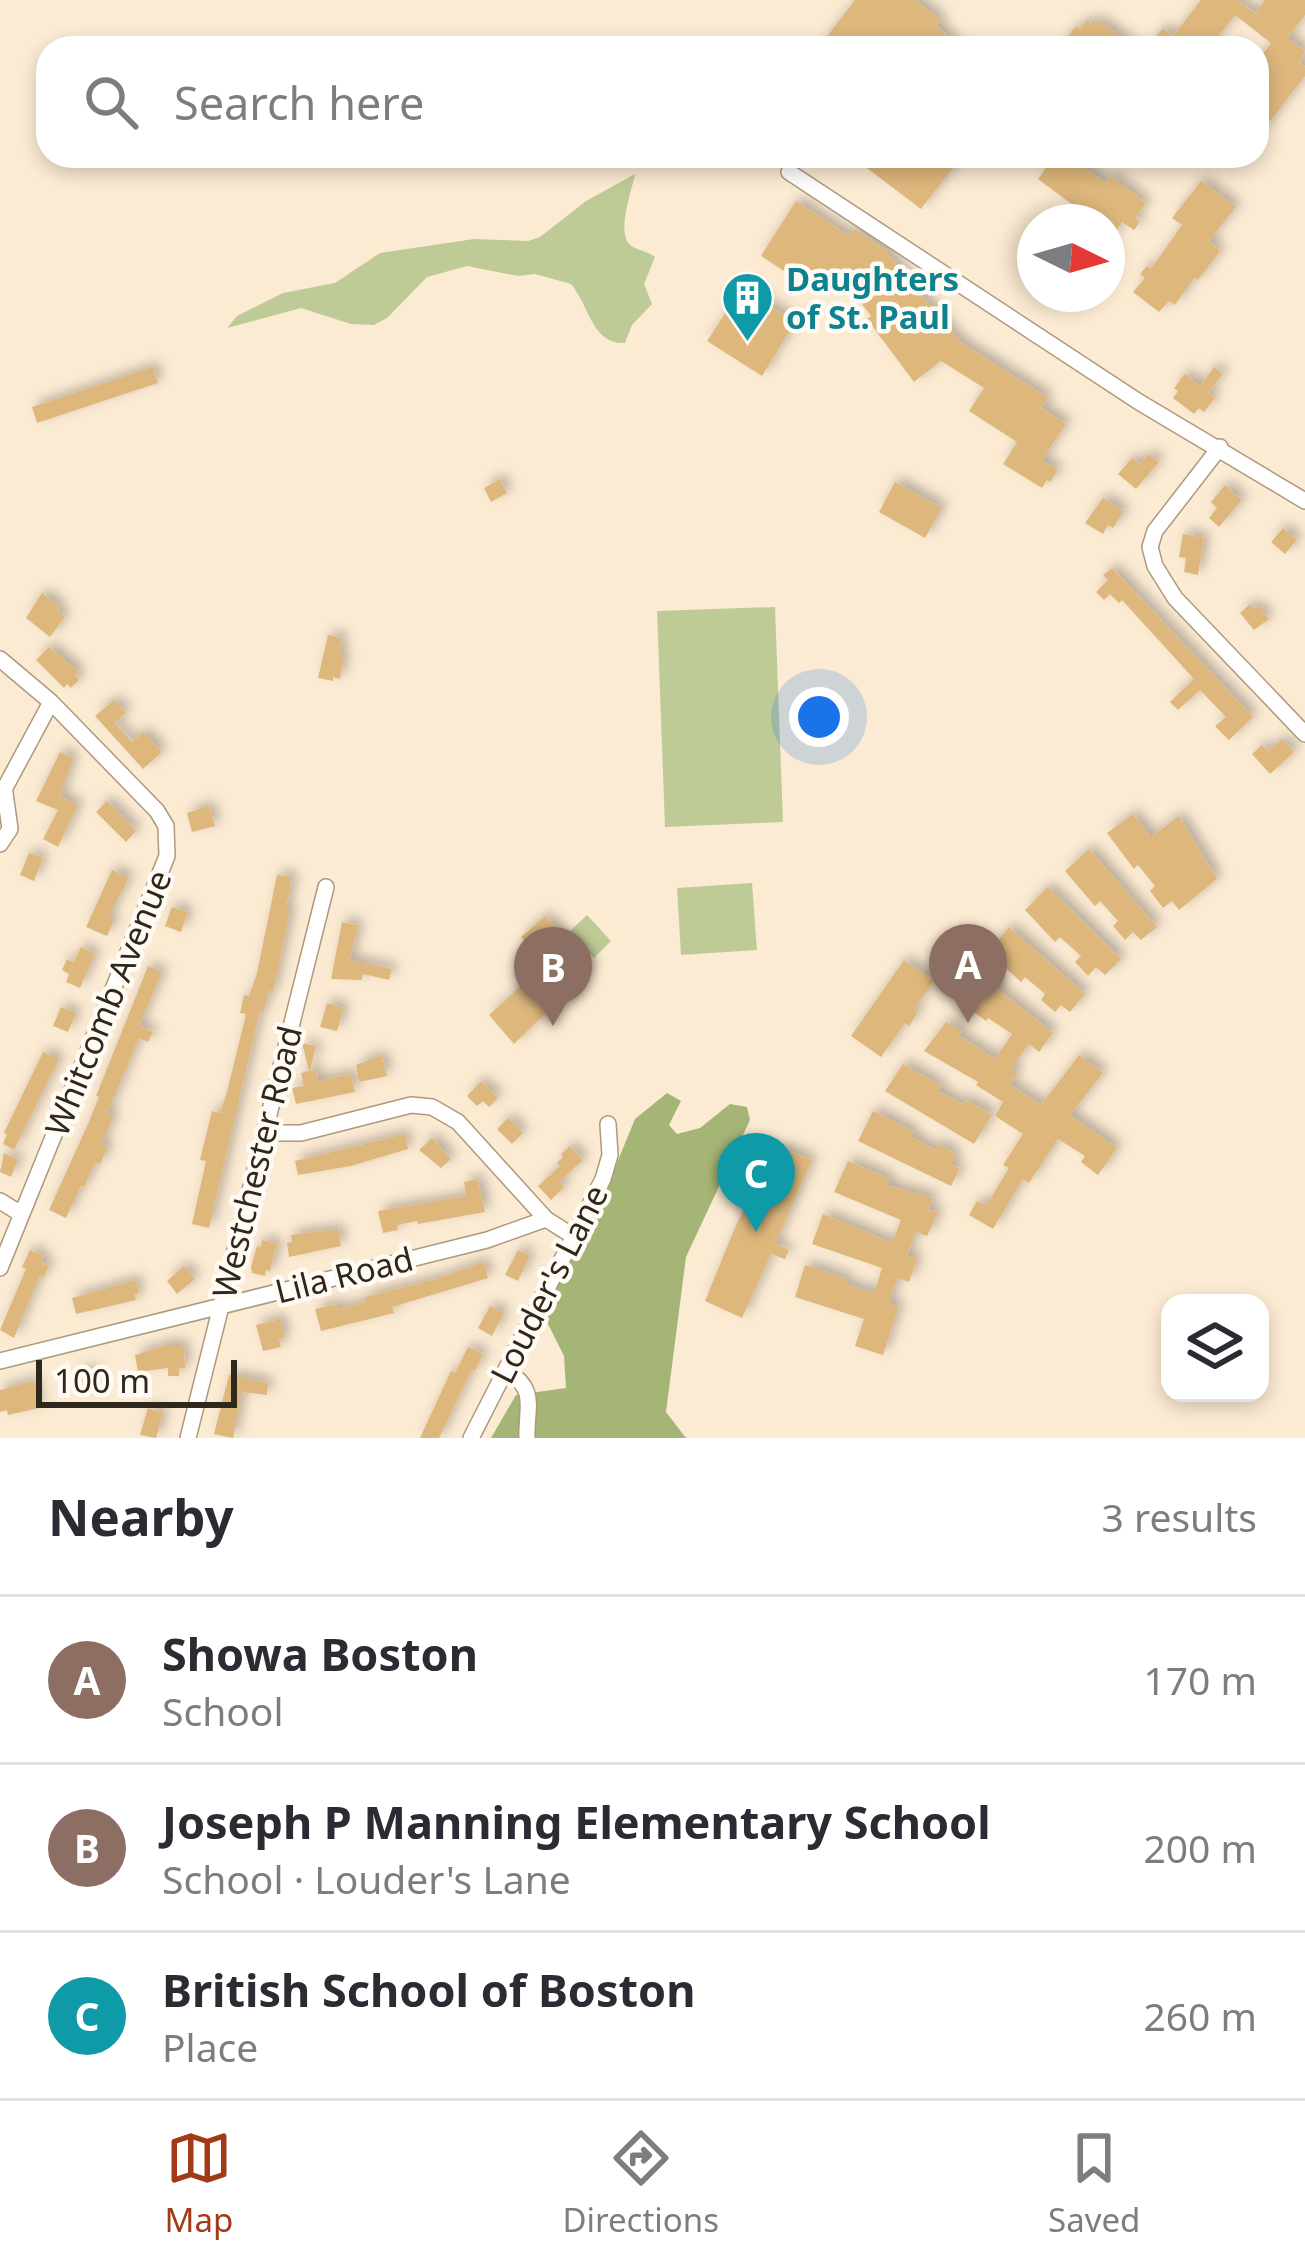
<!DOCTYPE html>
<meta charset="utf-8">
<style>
:root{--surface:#fff;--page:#f7f7f7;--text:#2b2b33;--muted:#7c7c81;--line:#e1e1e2;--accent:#a13a16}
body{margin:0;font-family:"Noto Sans",sans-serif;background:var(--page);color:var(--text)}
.controls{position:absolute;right:36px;bottom:36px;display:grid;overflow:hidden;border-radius:24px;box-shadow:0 6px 18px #0003}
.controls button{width:108px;height:108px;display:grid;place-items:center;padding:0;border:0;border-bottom:3px solid var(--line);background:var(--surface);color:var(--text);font:60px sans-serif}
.compass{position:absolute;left:1017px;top:204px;width:108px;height:108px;border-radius:50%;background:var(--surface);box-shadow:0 6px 18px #0003;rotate:95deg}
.scale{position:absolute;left:36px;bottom:30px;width:201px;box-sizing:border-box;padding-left:12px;border:6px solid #2e271b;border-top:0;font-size:33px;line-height:42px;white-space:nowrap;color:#2e271b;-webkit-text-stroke:9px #fffaf4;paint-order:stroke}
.you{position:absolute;left:819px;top:717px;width:42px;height:42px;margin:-30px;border:9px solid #fff;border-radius:50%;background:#1a73e8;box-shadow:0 0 0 18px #1a73e833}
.badge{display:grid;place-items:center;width:78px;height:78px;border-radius:50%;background:var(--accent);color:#fff;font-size:39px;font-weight:700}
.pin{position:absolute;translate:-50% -99px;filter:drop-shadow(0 3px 6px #0008)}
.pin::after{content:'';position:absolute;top:63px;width:42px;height:36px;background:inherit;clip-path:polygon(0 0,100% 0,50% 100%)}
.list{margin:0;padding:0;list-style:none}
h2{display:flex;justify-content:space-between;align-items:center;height:156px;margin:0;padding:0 48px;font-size:51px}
h2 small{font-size:39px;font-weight:400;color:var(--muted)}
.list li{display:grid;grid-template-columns:78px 1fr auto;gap:36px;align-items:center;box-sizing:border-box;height:168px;padding:0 48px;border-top:3px solid var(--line)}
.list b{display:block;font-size:45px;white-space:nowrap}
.list p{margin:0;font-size:39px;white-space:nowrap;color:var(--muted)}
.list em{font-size:39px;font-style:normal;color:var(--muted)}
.icon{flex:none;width:66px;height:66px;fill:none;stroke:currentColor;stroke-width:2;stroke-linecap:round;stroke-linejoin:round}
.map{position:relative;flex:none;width:1305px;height:1438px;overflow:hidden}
.search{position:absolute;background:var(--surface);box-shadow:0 6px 18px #0003;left:36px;right:36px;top:36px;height:132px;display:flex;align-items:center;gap:30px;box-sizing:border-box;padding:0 42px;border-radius:36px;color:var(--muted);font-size:45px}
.sheet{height:660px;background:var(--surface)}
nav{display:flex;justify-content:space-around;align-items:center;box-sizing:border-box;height:168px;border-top:3px solid var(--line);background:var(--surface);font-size:33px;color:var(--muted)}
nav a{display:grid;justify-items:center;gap:6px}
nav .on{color:var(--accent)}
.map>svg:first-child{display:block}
</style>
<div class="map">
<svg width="1305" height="1438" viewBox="0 0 1305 1438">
<defs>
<filter id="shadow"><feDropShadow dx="5.5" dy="-5.5" stdDeviation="6" flood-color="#0004"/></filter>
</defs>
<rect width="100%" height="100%" fill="#fcebd3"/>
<path fill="#becb96" d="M635 174C632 191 617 229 629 244 635 250 648 251 655 257L644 284 652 304 632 325 625 343C592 345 589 305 571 284L535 274 518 276 467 266 427 277 387 318 374 325 351 324 301 308 227 328 237 316 283 293 335 283 380 253 474 239 528 241 540 237 586 201Z
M775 607 783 822 665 827 657 611Z
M752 883 757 950 681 955 677 888Z
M587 915 611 941 594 958 569 932Z"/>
<path fill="#a5b575" d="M667 1093 681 1101 669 1125 677 1134 700 1128 730 1104 747 1107 750 1120 686 1257 666 1412 686 1438H491L516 1395 566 1388 564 1356 545 1318 577 1231 601 1202 635 1119Z"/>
<path fill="#deb77d" filter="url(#shadow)" d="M855 0H915L941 20 937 25 959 48H818Z
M1201 0H1238L1255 14 1265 0H1305V15L1287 38 1305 51 1300 63 1305 67V76L1257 138V61L1271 43 1235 15 1209 48H1147L1163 28 1173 36Z
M1087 20 1094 26 1099 20 1135 48H1059L1076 26 1080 29Z
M851 156H962L921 209Z
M1054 157 1065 166 1071 157 1105 183 1110 176 1146 203 1135 218 1140 222 1134 230 1122 222 1107 243V222H1085L1089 217 1038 179Z
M1201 181 1236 207 1209 241 1220 251 1198 280 1194 278 1175 305 1169 301 1159 312 1133 292 1145 278 1140 274 1147 266 1151 269 1182 225 1172 218Z
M796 201 849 236 854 229 884 249 960 342 1048 398 1041 408 1066 424 1042 460 1058 470 1050 482 1047 480 1042 488 1003 464 1017 442 969 411 984 388 941 361 914 382 867 319 871 316 849 287 845 293 824 278 815 291 761 256Z
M742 288 795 322 762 376 707 341Z
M153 367 158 383 37 423 32 407Z
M1214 367 1223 374 1208 393 1215 398 1204 412 1199 408 1194 414 1173 398 1178 391 1174 388 1185 374 1200 386Z
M1148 454 1159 462 1136 489 1118 474 1132 458 1140 464Z
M500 479 507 493 491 502 484 488Z
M895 482 942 508 925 538 879 512Z
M1225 485 1242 500 1219 527 1209 518 1217 508 1211 502Z
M1103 498 1124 511 1113 528 1108 525 1103 534 1085 523Z
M1283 528 1297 540 1285 554 1271 542Z
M1183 534 1204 538 1198 575 1184 572 1186 558 1179 557Z
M1112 568 1253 717 1229 740 1215 726 1226 717 1200 690 1178 710 1170 702 1194 679 1122 600 1119 603 1110 594 1104 600 1096 592 1108 580 1103 575Z
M42 593 60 607 57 611 65 617 50 637 26 618Z
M1250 604 1254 609 1258 606 1269 619 1254 630 1240 613Z
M328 635 342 638 339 652 343 653 342 668 340 679 333 677V681L318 678Z
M49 647 79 672 75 675 79 680 71 688 67 684 64 688 36 660Z
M114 700 126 713 115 723 132 742 143 732 162 752 143 769 95 716Z
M1282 739 1294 752 1270 774 1252 754 1262 745 1268 751Z
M60 752 73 758 60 797 78 805 58 847 43 839 58 810 36 801Z
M107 801 136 831 126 842 96 812Z
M209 806 215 826 192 832 187 813Z
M1133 814 1151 837 1179 816 1217 879 1179 910 1172 901 1163 908 1150 891 1155 886 1138 865 1134 869 1107 833Z
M1089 849 1157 927 1141 940 1133 932 1125 940 1113 926 1118 921 1100 901 1095 906 1065 871Z
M29 853 43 858 34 881 20 875Z
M112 870 129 878 108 917 114 920 107 936 86 927Z
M277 875 292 877 286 910 290 911 273 992 269 991 264 1012 260 1011 209 1228 192 1224 206 1161 200 1160 212 1111 220 1113 227 1092 246 1014 240 1013 244 995 249 996 257 973Z
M1048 887 1121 959 1105 975 1096 967 1088 976 1075 962 1081 956 1060 937 1055 942 1025 910Z
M172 907 188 912 181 932 165 926Z
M545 916 592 968 514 1044 489 1015 545 964 521 937Z
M342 922 358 925 350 960 392 969 389 980 363 974 362 980 331 979Z
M1009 927 1085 994 1070 1012 1061 1005 1055 1012 1041 1000 1045 994 1025 977 1021 982 988 952Z
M81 947 95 954 80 988 66 982 69 974 62 970 67 959 74 963Z
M904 960 934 981 914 1009 918 1012 909 1026 905 1023 881 1057 851 1036Z
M148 966 162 972 139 1026 153 1032 148 1042 139 1038 107 1113 114 1116 101 1144 108 1147 100 1164 95 1162 84 1187 81 1186 66 1218 49 1210 88 1124 99 1097 96 1096Z
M971 968 1053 1033 1039 1052 1029 1044 1011 1068 1018 1072 1009 1084 1041 1105 1079 1055 1103 1073 1070 1115 1117 1148 1098 1175 1081 1162 1085 1156 1058 1139 1029 1183 1023 1179 993 1229 969 1215 977 1201 986 1206 1009 1168 1003 1165 1023 1134 995 1116 1003 1102 976 1085 978 1082 924 1051 946 1022 962 1032 958 1035 995 1059 1012 1034 988 1018 986 1021 950 995Z
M327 1003 344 1008 337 1031 320 1027Z
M61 1007 76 1013 68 1032 53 1026Z
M302 1043 316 1046 310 1071 316 1070 318 1081 351 1074 355 1092 296 1104 292 1088 304 1086 301 1073 309 1071Z
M43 1052 59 1059 14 1150 3 1144 7 1134 4 1133Z
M382 1055 387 1076 359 1082 356 1065Z
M903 1064 941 1086 938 1091 962 1104 966 1100 992 1115 974 1144 885 1091Z
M481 1081 498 1098 489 1107 483 1101 477 1106 467 1096Z
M873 1111 914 1132 910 1136 935 1150 938 1144 956 1154 951 1164 960 1169 951 1186 858 1141Z
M508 1118 523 1133 512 1144 497 1129Z
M405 1134 408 1149 351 1166 298 1175 295 1161Z
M432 1138 451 1159 441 1168 419 1150Z
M570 1146 583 1160 559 1182 564 1187 551 1200 538 1186 560 1166 557 1163 563 1157 561 1154Z
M780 1147 812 1160 775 1244 789 1250 785 1259 771 1254 742 1318 705 1301 736 1225 756 1187 761 1189Z
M4 1153 18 1160 11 1177 0 1172Z
M848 1161 890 1179 887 1185 933 1198 928 1209 938 1213 927 1236 916 1232 907 1256 917 1259 909 1282 897 1278 889 1303 899 1306 883 1355 855 1346 864 1319 795 1297 805 1265 847 1279 846 1284 874 1293 882 1268 812 1244 823 1214 892 1243 901 1220 834 1192Z
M478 1179 485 1212 418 1224 417 1221 397 1225 398 1230 383 1233 378 1211 466 1196 464 1182Z
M338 1229 341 1246 289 1257 287 1243 292 1242 291 1235Z
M262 1240 277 1244 270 1271 266 1270 265 1276 252 1273 251 1267 257 1246 261 1247Z
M30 1250 44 1256 41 1262 49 1266 44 1277 40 1275 14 1338 0 1330 26 1269 22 1267Z
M518 1250 530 1256 518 1281 505 1275Z
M484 1262 488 1278 392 1307 394 1313 321 1331 315 1309 337 1304 338 1309 366 1302 365 1297 436 1279Z
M184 1266 195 1279 177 1294 167 1281Z
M136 1280 139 1293 135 1294 136 1300 76 1314 72 1298Z
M490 1306 504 1313 492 1336 478 1328Z
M280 1319 285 1338 279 1339 281 1347 263 1351 256 1325Z
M166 1345H181L184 1350 185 1368H179V1376H168V1368L138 1372 135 1355Z
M468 1347 483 1354 475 1371 472 1369 439 1438H420L451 1371 455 1373Z
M93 1370 98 1390 82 1394 77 1374Z
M229 1375 268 1383 267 1395 242 1392 233 1438 214 1434Z
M33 1381 39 1408 8 1415 7 1410 0 1412V1390Z
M148 1408 163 1413 156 1438 140 1435Z"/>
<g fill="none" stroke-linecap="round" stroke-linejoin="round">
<defs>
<path id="minor" d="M789 172 1139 402 1305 501
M1220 447 1155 531 1150 547 1155 566 1175 598 1305 734
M0 659 51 702 157 811 166 826 167 856 0 1268
M0 797 51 702
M0 844 10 829 5 793
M267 1133H301L411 1105 432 1107 458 1122 546 1219 573 1236
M0 1201 21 1214
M0 1361 487 1240 546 1219
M506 1370C538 1390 526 1406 527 1438
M188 1438 326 887
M471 1438 603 1179 610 1155 608 1124"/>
</defs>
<use href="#minor" stroke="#ad997d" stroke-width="18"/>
<use href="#minor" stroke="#fff" stroke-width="15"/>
</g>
<defs>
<symbol id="building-pin" viewBox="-11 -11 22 30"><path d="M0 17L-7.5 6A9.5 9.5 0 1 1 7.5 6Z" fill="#0f9aa8" stroke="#fffaf4"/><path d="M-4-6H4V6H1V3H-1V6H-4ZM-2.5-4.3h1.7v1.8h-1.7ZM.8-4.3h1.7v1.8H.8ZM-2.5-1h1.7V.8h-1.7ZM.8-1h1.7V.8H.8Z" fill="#fff"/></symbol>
</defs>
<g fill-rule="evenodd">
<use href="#building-pin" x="718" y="268" width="59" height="81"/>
</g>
<g text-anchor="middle" stroke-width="9" stroke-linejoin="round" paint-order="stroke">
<g font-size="33" font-weight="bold" fill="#0d838f" stroke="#fffaf4" text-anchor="start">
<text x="786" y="291">Daughters<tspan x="786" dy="38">of St. Paul</tspan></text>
</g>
<g font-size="33" fill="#2e271b" stroke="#fffaf4">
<text transform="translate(108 1003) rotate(-68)" y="12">Whitcomb Avenue</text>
<text transform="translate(257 1162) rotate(-76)" y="12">Westchester Road</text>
<text transform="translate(344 1275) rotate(-14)" y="12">Lila Road</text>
<text transform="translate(549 1284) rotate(-63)" y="12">Louder's Lane</text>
</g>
</g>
</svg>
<div class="controls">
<button><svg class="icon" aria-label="layers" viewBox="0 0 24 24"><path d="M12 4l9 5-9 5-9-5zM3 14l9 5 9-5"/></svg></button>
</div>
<svg class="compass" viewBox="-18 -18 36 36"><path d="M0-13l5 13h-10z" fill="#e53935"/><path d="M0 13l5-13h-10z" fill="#7c7c81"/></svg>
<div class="scale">100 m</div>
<div class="you"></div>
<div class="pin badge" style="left:968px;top:1023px;background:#8d6e63">A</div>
<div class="pin badge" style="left:553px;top:1026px;background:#8d6e63">B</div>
<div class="pin badge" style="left:756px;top:1232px;background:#0f9aa8">C</div>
<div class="search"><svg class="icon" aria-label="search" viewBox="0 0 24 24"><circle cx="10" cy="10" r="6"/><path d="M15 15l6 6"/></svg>Search here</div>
</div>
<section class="sheet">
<h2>Nearby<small>3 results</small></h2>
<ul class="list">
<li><span class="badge" style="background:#8d6e63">A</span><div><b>Showa Boston</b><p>School</p></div><em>170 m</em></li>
<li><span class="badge" style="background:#8d6e63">B</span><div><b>Joseph P Manning Elementary School</b><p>School · Louder's Lane</p></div><em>200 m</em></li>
<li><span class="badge" style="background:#0f9aa8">C</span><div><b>British School of Boston</b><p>Place</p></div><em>260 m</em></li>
</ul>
</section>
<nav>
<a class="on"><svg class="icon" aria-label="map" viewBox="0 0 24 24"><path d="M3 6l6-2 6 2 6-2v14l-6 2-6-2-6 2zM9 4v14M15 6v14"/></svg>Map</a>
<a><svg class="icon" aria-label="directions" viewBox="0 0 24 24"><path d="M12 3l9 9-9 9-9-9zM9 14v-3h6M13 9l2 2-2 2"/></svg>Directions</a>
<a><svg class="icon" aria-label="saved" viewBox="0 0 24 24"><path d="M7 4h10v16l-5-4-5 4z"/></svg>Saved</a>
</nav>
